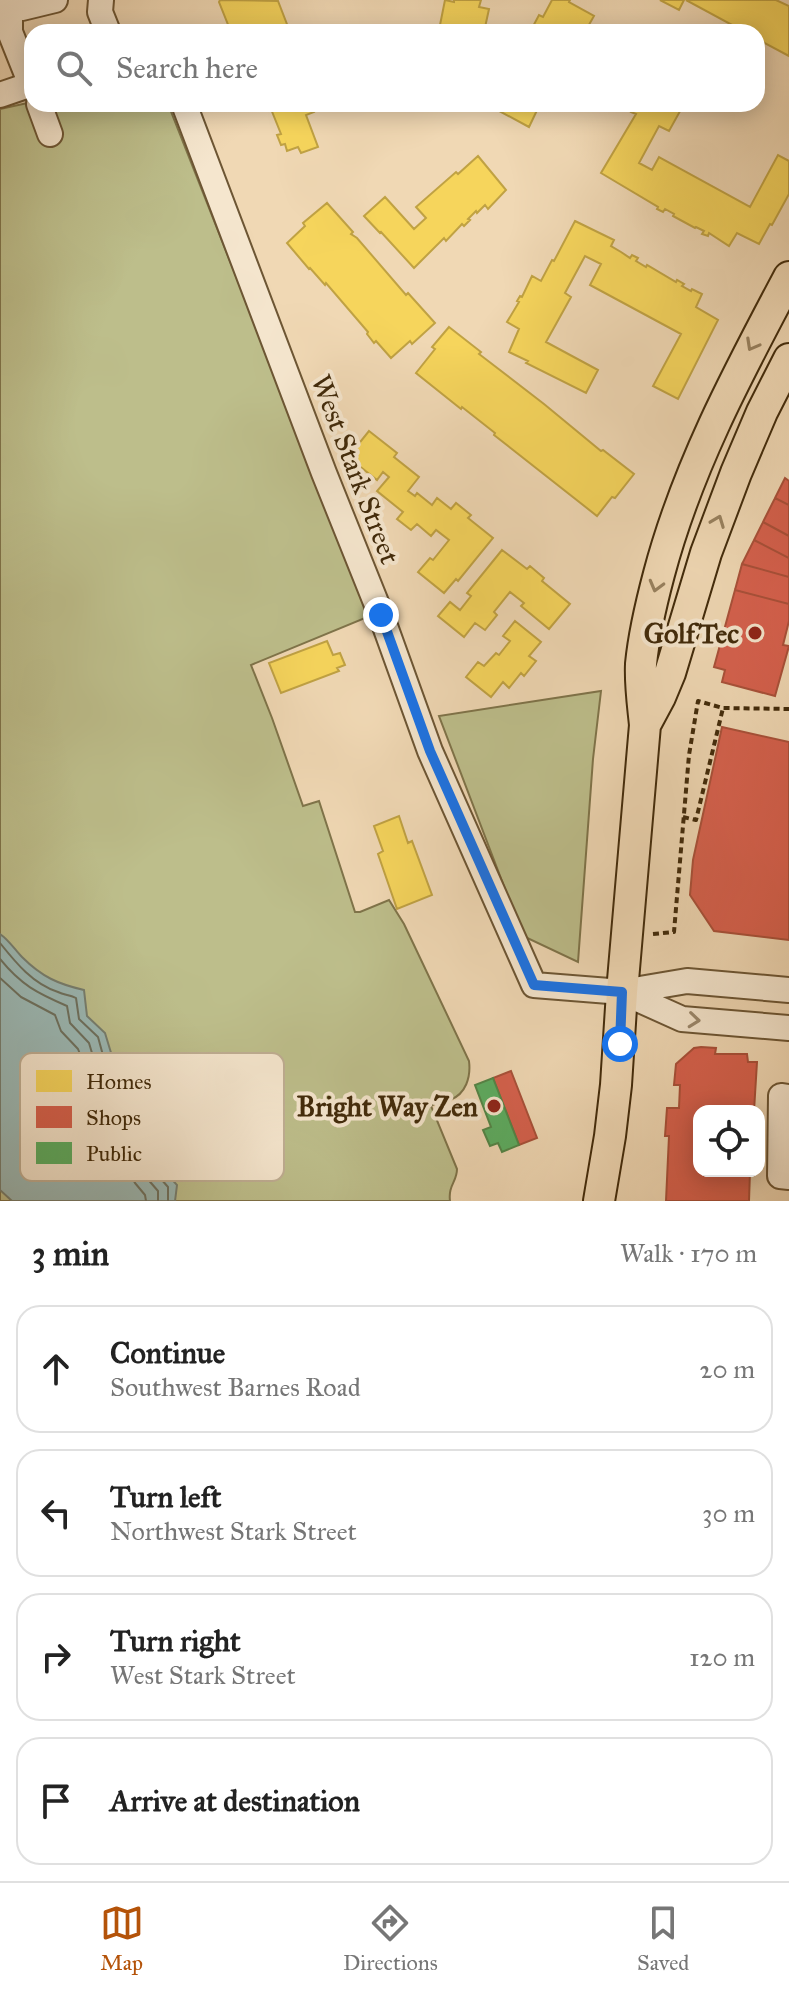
<!DOCTYPE html>
<meta charset="utf-8">
<style>
:root{--surface:#fff;--page:#f2f2f2;--text:#222;--muted:#767676;--line:#e0e0e0;--accent:#b45309}
body{margin:0;font-family:"IM FELL Great Primer",serif;background:var(--page);color:var(--text)}
.controls{position:absolute;right:24px;bottom:24px;display:grid;overflow:hidden;border-radius:16px;box-shadow:0 4px 20px #0003}
.controls button{width:72px;height:72px;display:grid;place-items:center;padding:0;border:0;border-bottom:2px solid var(--line);background:var(--surface);color:var(--text);font:40px sans-serif}
.stop{position:absolute;width:24px;height:24px;margin:-18px;border:6px solid #1a73e8;border-radius:50%;background:#fff}
.stop.end{background:#1a73e8;border-color:#fff;box-shadow:0 2px 8px #0008}
.list{margin:0;padding:0;list-style:none}
h2{display:flex;justify-content:space-between;align-items:center;height:104px;margin:0;padding:0 32px;font-size:34px}
h2 small{font-size:26px;font-weight:400;color:var(--muted)}
.list li{display:grid;grid-template-columns:52px 1fr auto;gap:24px;align-items:center;box-sizing:border-box;height:128px;margin:0 16px 16px;padding:0 16px;border:2px solid var(--line);border-radius:24px}
.list b{display:block;font-size:30px;white-space:nowrap}
.list p{margin:0;font-size:26px;white-space:nowrap;color:var(--muted)}
.list em{font-size:26px;font-style:normal;color:var(--muted)}
.icon{flex:none;width:44px;height:44px;fill:none;stroke:currentColor;stroke-width:2;stroke-linecap:round;stroke-linejoin:round}
.map{position:relative;flex:none;width:789px;height:1201px;overflow:hidden}
.search{position:absolute;background:var(--surface);box-shadow:0 4px 20px #0003;left:24px;right:24px;top:24px;height:88px;display:flex;align-items:center;gap:20px;box-sizing:border-box;padding:0 28px;border-radius:24px;color:var(--muted);font-size:30px}
.sheet{height:680px;background:var(--surface)}
nav{display:flex;justify-content:space-around;align-items:center;box-sizing:border-box;height:112px;border-top:2px solid var(--line);background:var(--surface);font-size:22px;color:var(--muted)}
nav a{display:grid;justify-items:center;gap:4px}
nav .on{color:var(--accent)}
.map>svg:first-child{display:block}
</style>
<div class="map">
<svg width="789" height="1201" viewBox="0 0 789 1201">
<rect width="100%" height="100%" fill="#f0d8b4"/>
<filter id="stains"><feTurbulence type="fractalNoise" baseFrequency=".0025" numOctaves="4"/><feColorMatrix values="0 0 0 0 .2 0 0 0 0 .09 0 0 0 0 .02 0 0 0 .5 -.17"/></filter>
<radialGradient id="worn" r=".72"><stop offset=".6" stop-color="#630" stop-opacity="0"/><stop offset="1" stop-color="#630" stop-opacity=".3"/></radialGradient>
<path fill="#bdbe8b" stroke="#7f744a" stroke-width="2" d="M32 102V104H168L370 616 251 665 272 718 303 806 319 801 355 912H360L389 900 404 924 469 1061C471 1077 466 1094 450 1100 442 1102 437 1102 431 1106L457 1169C457 1182 448 1185 450 1201H0V109Z
M601 691 593 759 578 962 523 936 439 716Z"/>
<path fill="#9bb8b4" stroke="#777f70" stroke-width="2" d="M0 934C9 940 15 950 22 957 42 977 58 984 84 990L87 1016 105 1033 112 1056 122 1079 141 1095 146 1119 148 1146 160 1166 177 1185 175 1201H12L0 1190Z"/>
<path fill="#f6d55c" stroke="#c0a243" stroke-width="2" d="M220 0 278 1 290 32H231L219 2Z
M445 0 454 2V0H481L479 7 489 9 484 32H468L440 25Z
M552 0H570L569 2 594 16 586 30 587 32H530L539 15 543 17Z
M660 0H684L679 10Z
M686 0H776L789 6V56L757 39V32H745Z
M269 104H311L314 112 306 115 318 147 301 153 298 147 287 151 285 144 281 145 277 135 281 134Z
M491 104H540L529 127 490 106Z
M636 104H684L669 131 659 126 639 163 652 170 659 157 750 207 778 155 789 161V194L772 225 770 224 759 244 737 233 729 246 709 233 708 236 702 234 704 231 696 227 695 228 673 216 674 214 665 209 663 212 657 209 658 207 601 173 636 114 631 112Z
M478 156 506 190 488 209 485 205 477 213 476 211 468 219 470 220 464 226 462 224 446 241 444 238 414 268 381 232 380 233 364 216 385 197 414 229 426 218 416 207 456 172 458 174Z
M327 203 353 232 351 234 357 238 406 295 408 293 435 323 412 344 410 341 391 358 376 341 374 343 367 334 368 332 326 283 325 285 310 268 309 269 287 243 305 226 303 223Z
M575 221 614 240 611 246 621 252 630 258 632 255 638 258 636 261 646 267 647 265 676 282 677 280 684 284 682 286 691 291 692 289 702 294 696 307 718 320 678 399 653 386 681 334 590 285 601 264 585 256 565 293 571 297 546 342 598 370 586 393 526 363 528 361 509 352 519 329 507 322 519 302 517 301 520 296 522 297 532 276 541 281 552 260 554 261Z
M449 327 481 352 479 354 544 404 601 451 603 450 634 474 615 498 612 497 597 516 494 435 495 433 462 407 461 409 416 373 435 349 432 347Z
M369 431 397 453 394 457 419 477 408 491 415 496 417 493 432 505 437 498 451 509 456 503 471 515 468 518 493 538 458 581 456 579 444 593 418 572 430 558 433 560 449 540 436 530 431 536 417 524 411 530 397 519 403 512 377 491 389 477 383 472 377 480 348 457Z
M502 550 527 569 530 566 544 578 542 581 570 604 549 629 521 606 524 603 510 592 494 612 497 615 485 630 475 623 464 637 438 616 450 602 460 610 471 596 467 593Z
M515 621 541 642 529 656 536 661 524 676 521 673 509 688 503 682 491 697 466 677 478 662 484 666 496 653 499 655 510 641 503 636Z
M327 641 333 655 340 653 345 665 337 668 339 671 281 693 269 663Z
M399 816 408 843 412 841 432 895 397 909 378 854 383 851 374 826Z"/>
<path fill="#d6604d" stroke="#a95039" stroke-width="2" d="M785 478 789 481V505L775 498Z
M775 498 789 505V536L763 522Z
M763 522 789 536V558L754 540Z
M754 540 789 558V577L742 564Z
M742 564 789 577V604L735 590Z
M735 590 789 604V621L783 645 789 646 775 696 722 682 725 670 714 667Z
M722 727 789 742V940L714 931 690 895 693 860Z
M701 1047 716 1048 715 1054H747L748 1062H757L754 1111H699V1171H750L749 1201H666L669 1136H665L667 1108H679L680 1085H674L676 1064 694 1048Z
M511 1071 537 1138 519 1145 493 1078Z"/>
<path fill="#5aae61" stroke="#528647" stroke-width="2" d="M493 1078 519 1145 502 1152 498 1143 490 1146 483 1130 491 1127 475 1085Z"/>
<g fill="none" stroke-linecap="round" stroke-linejoin="round">
<path stroke="#6e715f" stroke-width="2" d="M0 943C16 963 33 984 58 992 64 995 71 995 76 998L79 1019 98 1037 104 1059 115 1083 134 1100 138 1120 141 1150 154 1171 168 1187V1201
M0 959C21 985 37 993 67 1006L70 1023 89 1043 95 1063 106 1088 125 1106 132 1153 145 1176 158 1191V1201
M0 978 21 997 55 1015 61 1031 78 1049 96 1095 114 1112 119 1155 135 1183 145 1195 146 1201"/>
<defs>
<path id="minor" d="M101 0 100 12 108 32
M0 4 22 8 55 0
M10 6V32L32 87
M0 95 32 84
M39 104 50 134
M184 104 324 473 381 615 430 751 534 985 622 992 687 981 789 990
M622 992 682 1019 789 1028
M789 1097 781 1096 780 1176 789 1177"/>
<path id="major" d="M645 725 660 697 670 673 706 553 736 473 762 412 789 359
M599 1201 610 1136 616 1085 622 992 645 725C643 705 640 685 641 664 644 633 651 604 659 574 687 468 738 373 789 277"/>
</defs>
<use href="#minor" stroke="#6d5634" stroke-width="28"/>
<use href="#major" stroke="#412a0a" stroke-width="34"/>
<path stroke="#412a0a" stroke-width="4" stroke-dasharray="6 4" stroke-linecap="butt" d="M683 817 696 820 723 708
M653 934 674 932 689 755 698 701 723 708 789 709"/>
<use href="#minor" stroke="#f5e6ce" stroke-width="24"/>
<use href="#major" stroke="#f0d8b4" stroke-width="30"/>
</g>
<defs><path id="oneway-chevron" d="M-2-3.5L2.5 0L-2 3.5" fill="none" stroke-width="1.6" stroke-linecap="round" stroke-linejoin="round" transform="scale(2)"/></defs>
<g stroke="#98815f">
<use href="#oneway-chevron" transform="translate(752 345) rotate(119)"/>
<use href="#oneway-chevron" transform="translate(718 521) rotate(-69)"/>
<use href="#oneway-chevron" transform="translate(656 586) rotate(105)"/>
</g>
<use stroke="#9b886c" href="#oneway-chevron" transform="translate(694 1020) rotate(6)"/>
<g fill="none" stroke-linecap="round" stroke-linejoin="round">
<path stroke="#1a73e8" stroke-width="10" d="M381 615 430 751 534 985 622 992 620 1044"/>
</g>
<g fill="#8f2418" stroke="#f5e6ce" stroke-width="3">
<circle cx="755" cy="633" r="8"/>
<circle cx="494" cy="1106" r="8"/>
</g>
<g text-anchor="middle" stroke-width="8" stroke-linejoin="round" paint-order="stroke">
<g font-size="28" fill="#412a0a" stroke="#f5e6ce">
<text transform="translate(356 469) rotate(69)" y="10">West Stark Street</text>
</g>
<g font-size="28" font-weight="bold" fill="#412a0a" stroke="#f5e6ce" text-anchor="end">
<text x="739" y="643">GolfTec</text>
<text x="478" y="1116">Bright Way Zen</text>
</g>
</g>
<rect x="20" y="1053" width="264" height="128" rx="12" fill="#f5e6ce" stroke="#bfae93" stroke-width="2"/>
<rect x="36" y="1070" width="36" height="22" fill="#f6d55c"/>
<rect x="36" y="1106" width="36" height="22" fill="#d6604d"/>
<rect x="36" y="1142" width="36" height="22" fill="#5aae61"/>
<g font-size="22" fill="#412a0a">
<text x="86" y="1089">Homes</text>
<text x="86" y="1125">Shops</text>
<text x="86" y="1161">Public</text>
</g>
<rect width="100%" height="100%" filter="url(#stains)"/>
<rect width="100%" height="100%" fill="url(#worn)"/>
</svg>
<div class="controls">
<button><svg class="icon" aria-label="locate" viewBox="0 0 24 24"><circle cx="12" cy="12" r="6"/><path d="M12 2v4M12 18v4M2 12h4M18 12h4"/></svg></button>
</div>
<div class="stop" style="left:620px;top:1044px"></div>
<div class="stop end" style="left:381px;top:615px"></div>
<div class="search"><svg class="icon" aria-label="search" viewBox="0 0 24 24"><circle cx="10" cy="10" r="6"/><path d="M15 15l6 6"/></svg>Search here</div>
</div>
<section class="sheet">
<h2>3 min<small>Walk · 170 m</small></h2>
<ul class="list">
<li><svg class="icon" aria-label="ahead" viewBox="0 0 24 24"><path d="M12 20V5M6 11l6-6 6 6"/></svg><div><b>Continue</b><p>Southwest Barnes Road</p></div><em>20 m</em></li>
<li><svg class="icon" aria-label="left" viewBox="0 0 24 24"><path d="M17 20v-9H6M10 6l-5 5 5 5"/></svg><div><b>Turn left</b><p>Northwest Stark Street</p></div><em>30 m</em></li>
<li><svg class="icon" aria-label="right" viewBox="0 0 24 24"><path d="M7 20v-9h11M14 6l5 5-5 5"/></svg><div><b>Turn right</b><p>West Stark Street</p></div><em>120 m</em></li>
<li><svg class="icon" aria-label="arrive" viewBox="0 0 24 24"><path d="M6 21V4h12l-3 4 3 4H6"/></svg><div><b>Arrive at destination</b></div></li>
</ul>
</section>
<nav>
<a class="on"><svg class="icon" aria-label="map" viewBox="0 0 24 24"><path d="M3 6l6-2 6 2 6-2v14l-6 2-6-2-6 2zM9 4v14M15 6v14"/></svg>Map</a>
<a><svg class="icon" aria-label="directions" viewBox="0 0 24 24"><path d="M12 3l9 9-9 9-9-9zM9 14v-3h6M13 9l2 2-2 2"/></svg>Directions</a>
<a><svg class="icon" aria-label="saved" viewBox="0 0 24 24"><path d="M7 4h10v16l-5-4-5 4z"/></svg>Saved</a>
</nav>
